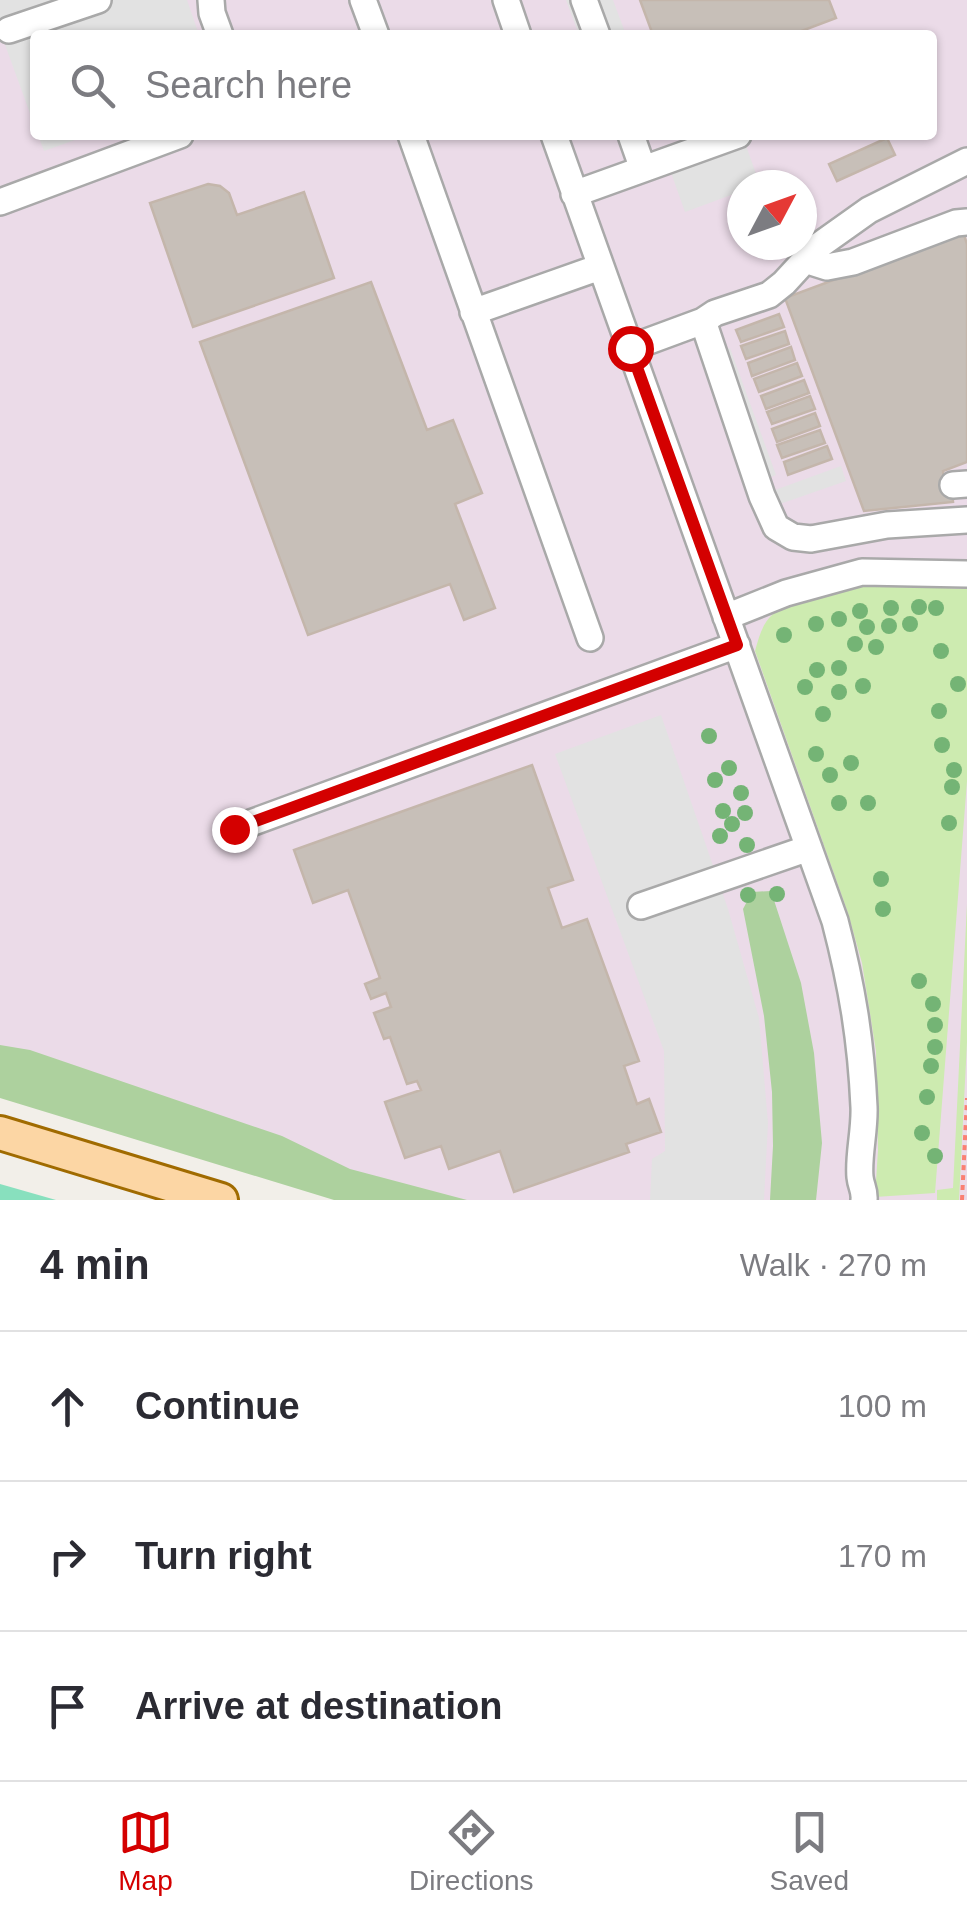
<!DOCTYPE html>
<meta charset="utf-8">
<style>
:root{--surface:#fff;--page:#f7f7f7;--text:#2b2b33;--muted:#7c7c81;--line:#e1e1e2;--accent:#d40000}
body{margin:0;font-family:Helvetica,sans-serif;background:var(--page);color:var(--text)}
.compass{position:absolute;left:727px;top:170px;width:90px;height:90px;border-radius:50%;background:var(--surface);box-shadow:0 2px 8px #0004;rotate:49deg}
.stop{position:absolute;width:30px;height:30px;margin:-22px;border:8px solid #d40000;border-radius:50%;background:#fff}
.stop.end{background:#d40000;border-color:#fff;box-shadow:0 2px 10px #0008}
.list{margin:0;padding:0;list-style:none}
h2{display:flex;justify-content:space-between;align-items:center;height:130px;margin:0;padding:0 40px;font-size:42px}
h2 small{font-size:32px;font-weight:400;color:var(--muted)}
.list li{display:grid;grid-template-columns:65px 1fr auto;gap:30px;align-items:center;box-sizing:border-box;height:150px;padding:0 40px;border-top:2px solid var(--line)}
.list b{display:block;font-size:38px;white-space:nowrap}
.list em{font-size:32px;font-style:normal;color:var(--muted)}
.icon{flex:none;width:55px;height:55px;fill:none;stroke:currentColor;stroke-width:2;stroke-linecap:round;stroke-linejoin:round}
.map{position:relative;flex:none;width:967px;height:1200px;overflow:hidden}
.search{position:absolute;background:var(--surface);box-shadow:0 2px 8px #0004;left:30px;right:30px;top:30px;height:110px;display:flex;align-items:center;gap:25px;box-sizing:border-box;padding:0 35px;border-radius:10px;color:var(--muted);font-size:38px}
.sheet{height:580px;background:var(--surface)}
nav{display:flex;justify-content:space-around;align-items:center;box-sizing:border-box;height:140px;border-top:2px solid var(--line);background:var(--surface);font-size:28px;color:var(--muted)}
nav a{display:grid;justify-items:center;gap:5px}
nav .on{color:var(--accent)}
.map>svg:first-child{display:block}
</style>
<div class="map">
<svg width="967" height="1200" viewBox="0 0 967 1200">
<rect width="100%" height="100%" fill="#f2efe9"/>
<path fill="#ebdbe8" fill-rule="evenodd" d="M0 0H967V1200H373L0 1081ZM35 35H932V135H35ZM742 185H802V245H742Z"/>
<path fill="#cdebb0" d="M867 584 967 589V781L935 1193 875 1197 878 1150 876 1051 862 963 848 913 755 651C759 637 762 624 773 614 790 600 844 590 867 584Z
M967 904V1042L959 1200H937V1190L953 1188Z"/>
<path fill="#add19e" d="M771 891 801 983 814 1053 822 1143 816 1200H770L773 1146 772 1092 764 1016 743 909 752 892Z
M0 1045 30 1050 282 1136 350 1169 467 1200H334L0 1098Z"/>
<path fill="#88e0be" d="M0 1184 56 1200H0Z"/>
<path fill="#e2e2e2" d="M0 0H187L199 35H35V127L0 31Z
M566 0H613L626 35H579Z
M38 135H89L44 151Z
M744 140 760 185H742V191L685 212 669 167Z
M730 348 776 475 764 480 718 353Z
M841 466 846 481 780 504 775 490Z
M661 715 728 909 759 1018 768 1123 764 1200H650L652 1159 665 1151 664 1051 555 754Z"/>
<path fill="#c7bfb8" stroke="#c4b6ab" stroke-width="2.5" d="M640 0H829L836 18 791 35H653Z
M887 138 895 155 837 181 829 164Z
M208 184 220 186 229 193 237 215 304 192 334 278 193 327 150 203Z
M963 232 967 244V462L943 471 944 482H951L953 502 864 511 785 298Z
M371 282 427 430 453 420 482 493 455 504 495 608 464 620 450 584 308 635 200 342Z
M779 314 784 327 741 342 736 330Z
M785 331 789 344 746 359 741 346Z
M791 347 795 360 752 376 748 363Z
M797 363 802 376 759 392 754 379Z
M804 380 809 393 766 409 761 396Z
M810 396 815 409 772 424 767 412Z
M815 413 820 426 777 442 772 429Z
M820 430 825 443 782 458 777 445Z
M827 446 832 459 788 475 784 462Z
M532 765 573 880 548 888 562 928 587 919 639 1061 624 1066 637 1104 649 1099 661 1132 626 1144 629 1152 514 1192 500 1151 449 1169 441 1146 405 1158 385 1102 421 1090 417 1081 407 1084 390 1037 384 1039 374 1013 391 1007 386 993 371 999 365 984 380 978 348 890 313 903 294 850Z"/>
<g fill="none" stroke-linecap="round" stroke-linejoin="round">
<defs>
<path id="minor" d="M211 0 212 13 220 35
M363 0 376 35
M506 0 518 35
M584 0 597 35
M9 30 98 0
M411 135 590 638
M554 135 835 921C852 986 861 1040 864 1107 865 1130 858 1156 860 1177 861 1187 865 1190 864 1200
M631 135 643 169
M574 194 738 135
M0 202 180 135
M805 260 827 267 853 262 956 223 967 222
M473 312 600 267
M703 321 762 496 776 527 793 537 811 539 887 525 967 520
M630 348 703 321 715 313 769 295 784 283 817 247 869 210 967 161
M953 485 967 484
M726 617 786 593 862 572 967 574
M234 829 737 645
M641 906 809 848"/>
<path id="major" d="M0 1133 221 1200"/>
</defs>
<use href="#minor" stroke="#a9a9a9" stroke-width="30"/>
<use href="#major" stroke="#a06b00" stroke-width="38"/>
<path stroke="#fa8072" stroke-width="4" stroke-dasharray="5 5" stroke-linecap="butt" d="M962 1200 967 1098"/>
<use href="#minor" stroke="#fff" stroke-width="25"/>
<use href="#major" stroke="#fcd6a4" stroke-width="32"/>
</g>
<g fill="#74b475">
<circle cx="919" cy="607" r="8"/>
<circle cx="891" cy="608" r="8"/>
<circle cx="936" cy="608" r="8"/>
<circle cx="860" cy="611" r="8"/>
<circle cx="839" cy="619" r="8"/>
<circle cx="816" cy="624" r="8"/>
<circle cx="910" cy="624" r="8"/>
<circle cx="889" cy="626" r="8"/>
<circle cx="867" cy="627" r="8"/>
<circle cx="784" cy="635" r="8"/>
<circle cx="855" cy="644" r="8"/>
<circle cx="876" cy="647" r="8"/>
<circle cx="941" cy="651" r="8"/>
<circle cx="839" cy="668" r="8"/>
<circle cx="817" cy="670" r="8"/>
<circle cx="958" cy="684" r="8"/>
<circle cx="863" cy="686" r="8"/>
<circle cx="805" cy="687" r="8"/>
<circle cx="839" cy="692" r="8"/>
<circle cx="939" cy="711" r="8"/>
<circle cx="823" cy="714" r="8"/>
<circle cx="709" cy="736" r="8"/>
<circle cx="942" cy="745" r="8"/>
<circle cx="816" cy="754" r="8"/>
<circle cx="851" cy="763" r="8"/>
<circle cx="729" cy="768" r="8"/>
<circle cx="954" cy="770" r="8"/>
<circle cx="830" cy="775" r="8"/>
<circle cx="715" cy="780" r="8"/>
<circle cx="952" cy="787" r="8"/>
<circle cx="741" cy="793" r="8"/>
<circle cx="839" cy="803" r="8"/>
<circle cx="868" cy="803" r="8"/>
<circle cx="723" cy="811" r="8"/>
<circle cx="745" cy="813" r="8"/>
<circle cx="949" cy="823" r="8"/>
<circle cx="732" cy="824" r="8"/>
<circle cx="720" cy="836" r="8"/>
<circle cx="747" cy="845" r="8"/>
<circle cx="881" cy="879" r="8"/>
<circle cx="777" cy="894" r="8"/>
<circle cx="748" cy="895" r="8"/>
<circle cx="883" cy="909" r="8"/>
<circle cx="919" cy="981" r="8"/>
<circle cx="933" cy="1004" r="8"/>
<circle cx="935" cy="1025" r="8"/>
<circle cx="935" cy="1047" r="8"/>
<circle cx="931" cy="1066" r="8"/>
<circle cx="927" cy="1097" r="8"/>
<circle cx="922" cy="1133" r="8"/>
<circle cx="935" cy="1156" r="8"/>
</g>
<g fill="none" stroke-linecap="round" stroke-linejoin="round">
<path stroke="#d40000" stroke-width="12" d="M234 829 737 645 630 348"/>
</g>
</svg>
<svg class="compass" viewBox="-18 -18 36 36"><path d="M0-13l5 13h-10z" fill="#e53935"/><path d="M0 13l5-13h-10z" fill="#7c7c81"/></svg>
<div class="stop" style="left:630px;top:348px"></div>
<div class="stop end" style="left:234px;top:829px"></div>
<div class="search"><svg class="icon" aria-label="search" viewBox="0 0 24 24"><circle cx="10" cy="10" r="6"/><path d="M15 15l6 6"/></svg>Search here</div>
</div>
<section class="sheet">
<h2>4 min<small>Walk · 270 m</small></h2>
<ul class="list">
<li><svg class="icon" aria-label="ahead" viewBox="0 0 24 24"><path d="M12 20V5M6 11l6-6 6 6"/></svg><div><b>Continue</b></div><em>100 m</em></li>
<li><svg class="icon" aria-label="right" viewBox="0 0 24 24"><path d="M7 20v-9h11M14 6l5 5-5 5"/></svg><div><b>Turn right</b></div><em>170 m</em></li>
<li><svg class="icon" aria-label="arrive" viewBox="0 0 24 24"><path d="M6 21V4h12l-3 4 3 4H6"/></svg><div><b>Arrive at destination</b></div></li>
</ul>
</section>
<nav>
<a class="on"><svg class="icon" aria-label="map" viewBox="0 0 24 24"><path d="M3 6l6-2 6 2 6-2v14l-6 2-6-2-6 2zM9 4v14M15 6v14"/></svg>Map</a>
<a><svg class="icon" aria-label="directions" viewBox="0 0 24 24"><path d="M12 3l9 9-9 9-9-9zM9 14v-3h6M13 9l2 2-2 2"/></svg>Directions</a>
<a><svg class="icon" aria-label="saved" viewBox="0 0 24 24"><path d="M7 4h10v16l-5-4-5 4z"/></svg>Saved</a>
</nav>
